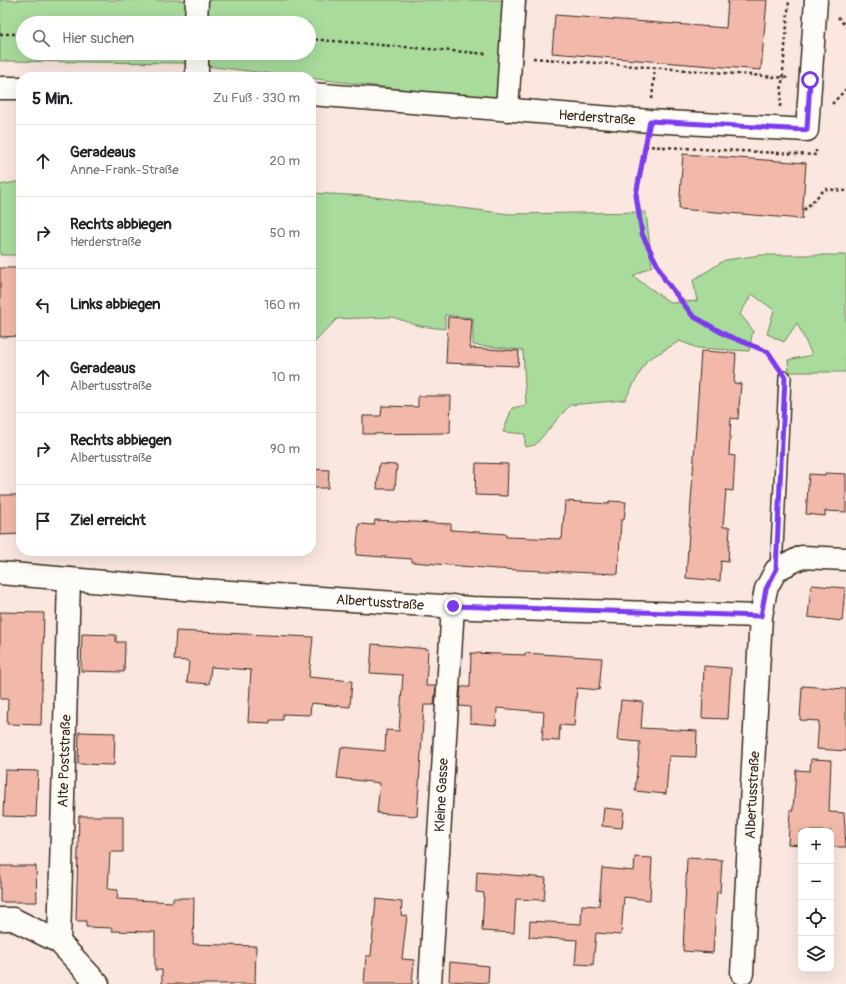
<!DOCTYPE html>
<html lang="de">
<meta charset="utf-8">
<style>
:root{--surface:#fff;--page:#f6f6f6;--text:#202124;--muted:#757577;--line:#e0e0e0}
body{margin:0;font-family:Pangolin,sans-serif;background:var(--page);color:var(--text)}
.controls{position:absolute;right:12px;bottom:12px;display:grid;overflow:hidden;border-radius:8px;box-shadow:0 4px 16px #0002}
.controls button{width:36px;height:36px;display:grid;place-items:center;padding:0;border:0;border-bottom:1px solid var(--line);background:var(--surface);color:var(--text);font:20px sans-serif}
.stop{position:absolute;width:12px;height:12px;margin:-9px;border:3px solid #7c3aed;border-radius:50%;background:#fff}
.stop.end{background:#7c3aed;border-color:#fff;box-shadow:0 1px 4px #0008}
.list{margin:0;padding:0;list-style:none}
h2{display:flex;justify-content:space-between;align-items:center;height:52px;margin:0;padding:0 16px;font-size:17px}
h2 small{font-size:13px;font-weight:400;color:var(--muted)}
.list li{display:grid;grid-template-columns:26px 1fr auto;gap:12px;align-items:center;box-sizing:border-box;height:72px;padding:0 16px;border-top:1px solid var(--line)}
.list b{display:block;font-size:15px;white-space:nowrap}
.list p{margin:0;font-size:13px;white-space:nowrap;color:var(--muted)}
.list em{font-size:13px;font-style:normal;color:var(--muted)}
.icon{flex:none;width:22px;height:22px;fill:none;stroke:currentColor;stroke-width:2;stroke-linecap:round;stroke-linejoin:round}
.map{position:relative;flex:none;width:846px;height:984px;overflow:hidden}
.search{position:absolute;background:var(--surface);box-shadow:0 4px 16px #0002;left:16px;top:16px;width:300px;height:44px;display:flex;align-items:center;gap:10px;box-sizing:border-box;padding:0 14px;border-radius:22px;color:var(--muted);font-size:15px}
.panel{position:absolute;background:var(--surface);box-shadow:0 4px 16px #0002;left:16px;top:72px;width:300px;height:484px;border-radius:16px}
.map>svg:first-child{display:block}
</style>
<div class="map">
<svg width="846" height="984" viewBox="0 0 846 984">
<rect width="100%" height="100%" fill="#fae8e0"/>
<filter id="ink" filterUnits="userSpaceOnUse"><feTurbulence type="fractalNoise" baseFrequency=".025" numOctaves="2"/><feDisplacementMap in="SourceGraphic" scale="8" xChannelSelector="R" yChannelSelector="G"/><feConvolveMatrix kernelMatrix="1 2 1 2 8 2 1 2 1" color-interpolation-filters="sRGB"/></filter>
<g filter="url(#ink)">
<path fill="#a8db9c" stroke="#72825d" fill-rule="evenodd" d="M0 0H526L519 103 181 63 0 61ZM23 23H309V53H23Z
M21 181V255H0V185Z
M311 193 367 196 509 214 646 212 652 266 633 276 671 303 697 301 693 280 725 260 761 255H846V372H789L788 360 812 355 797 323 784 342 767 334 774 310 752 294 740 314 753 330 749 351 697 348 680 341 647 360 625 400 570 405 535 445 525 447V434L503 432 512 408 526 405 523 350 473 345V318L445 315V329L420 326 392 317 337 319 311 346Z"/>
<path fill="#f2b9aa" stroke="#3b2a1e" d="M728 0H767L761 70 552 53 555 15 726 28Z
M683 154 806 163 802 219 679 209Z
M0 268H21V336L0 337Z
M448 317 472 319 470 348 519 351 518 366 446 363Z
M701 351 736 353 734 383 741 384 738 419 731 418 729 455 735 456 733 491 726 490 723 527H730L728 562 721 561 720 581 686 578Z
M418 396H451L450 433 363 434V416H381L382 406 418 407Z
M476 463 508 464 507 496 475 495Z
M379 464 397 465 395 489H377Z
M311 469 329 470 328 488H311Z
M825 473 846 474V512L825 511V516L806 514 809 474 825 475Z
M0 495H21V534L0 535Z
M565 501 609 504V501L626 502 624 520H621L618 574 497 569 412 562V559L356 555 359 524 374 525 375 520 451 524V530L506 534V537L562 539Z
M811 585 845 588 842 621 808 617Z
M0 612 44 613 41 725 7 724 8 699H0Z
M176 631 313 637 309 677 352 681 350 707 311 703 310 715 283 714V720H270V723L248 722 251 670 211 667 209 684 187 682 189 661 174 660Z
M82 634 116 635V642H125L124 672 81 671Z
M372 644 428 649 426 686H436L434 705H424L417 816 377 813 380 783 337 778 341 747 385 751 386 730 399 731 403 675 370 673Z
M471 653 525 655V653L602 658 599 690 577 688 574 726 560 725 559 741 542 740 544 712 497 708 496 725 470 723V707L459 706 461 687H470Z
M704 666 731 668 728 719 702 718Z
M802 686 846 689V751L817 749 819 721 800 720Z
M621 700 643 702 641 728 697 731 696 757 669 756 666 794 635 791 640 742 617 740Z
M79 732 115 733 114 765 78 764Z
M811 759 831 760 829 812 844 813 846 847H831V831H801V845L788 844 790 810H793L796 770 810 771Z
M5 770 38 771 36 817 3 816Z
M604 808 624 810 622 828 602 826Z
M79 816H123V852H110L108 889 118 890 117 899 173 902V898H194L193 944 256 946 255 984H162V970H155V932L112 931V928L86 927V921H76Z
M635 857 652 858 650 900 624 897 621 935 596 933 593 965 575 964 577 940 529 937 530 921 581 924 582 905 599 906 602 868 634 871Z
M687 858 722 860 720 893 717 892 713 953 683 951Z
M0 866H36L37 902H0Z
M477 872 546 878 544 900 516 899 514 933 482 931 484 893 476 892Z
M376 899 402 902 401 915 407 916 402 959 414 960 412 984H364L366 956H371Z
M450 962 489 966 488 983 449 981Z"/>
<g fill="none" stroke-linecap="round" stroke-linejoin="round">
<defs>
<path id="service" d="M776 570 785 377"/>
<path id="minor" d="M196 23 197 0
M197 53V77
M0 88H21
M311 94 650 121 807 130 816 0
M507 110 514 0
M0 573 185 589 472 608 761 616 766 589 776 570 802 557 846 559
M0 919H13L59 942 98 984
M59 942 69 579
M742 973 761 616
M430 984 453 606"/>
</defs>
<use href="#service" stroke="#3b2a1e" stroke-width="14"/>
<use href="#minor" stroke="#3b2a1e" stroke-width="25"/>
<path stroke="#3b2a1e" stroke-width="2.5" stroke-dasharray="3 3" stroke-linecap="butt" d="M838 17 846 27
M0 34H23
M309 39 488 54
M533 58 789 78
M652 99 655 67
M832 104 846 89
M780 107 789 0
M646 143 636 195 642 234 665 280 693 316 726 335 768 351 776 364
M645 146 816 155V150
M804 210 825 189 846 191"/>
<use href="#service" stroke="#fdfcf7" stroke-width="11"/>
<use href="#minor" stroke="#fdfcf7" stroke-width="22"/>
</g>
</g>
<g fill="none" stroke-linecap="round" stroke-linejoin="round" filter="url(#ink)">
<path stroke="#7c3aed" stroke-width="5" d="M453 606 761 616 766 589 776 570 785 377 768 352 726 335 693 316 665 280 642 234 636 195 650 121 807 130 810 80"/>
</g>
<g text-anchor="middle" stroke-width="3" stroke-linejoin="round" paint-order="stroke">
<g font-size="14" fill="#3b2a1e" stroke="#fdfcf7">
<text transform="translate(597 117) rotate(4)" y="5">Herderstraße</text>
<text transform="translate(380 602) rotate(4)" y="5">Albertusstraße</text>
<text transform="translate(64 761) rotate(-88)" y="5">Alte Poststraße</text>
<text transform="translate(441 795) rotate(-87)" y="5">Kleine Gasse</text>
<text transform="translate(752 795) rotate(-87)" y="5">Albertusstraße</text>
</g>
</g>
</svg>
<div class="controls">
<button>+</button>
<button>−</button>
<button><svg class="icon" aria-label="locate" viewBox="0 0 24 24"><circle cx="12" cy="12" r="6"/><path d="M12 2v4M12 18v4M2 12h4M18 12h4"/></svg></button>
<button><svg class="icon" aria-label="layers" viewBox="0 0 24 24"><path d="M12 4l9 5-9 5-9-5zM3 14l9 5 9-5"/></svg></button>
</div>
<div class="stop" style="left:810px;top:80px"></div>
<div class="stop end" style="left:453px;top:606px"></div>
<div class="search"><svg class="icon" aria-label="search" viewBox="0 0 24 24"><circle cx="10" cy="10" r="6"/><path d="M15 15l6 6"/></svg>Hier suchen</div>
<section class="panel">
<h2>5 Min.<small>Zu Fuß · 330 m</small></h2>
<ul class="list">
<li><svg class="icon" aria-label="ahead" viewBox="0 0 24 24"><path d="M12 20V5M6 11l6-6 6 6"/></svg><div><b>Geradeaus</b><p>Anne-Frank-Straße</p></div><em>20 m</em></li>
<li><svg class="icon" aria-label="right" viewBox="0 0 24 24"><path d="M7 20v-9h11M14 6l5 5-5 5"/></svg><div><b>Rechts abbiegen</b><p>Herderstraße</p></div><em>50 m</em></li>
<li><svg class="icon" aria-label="left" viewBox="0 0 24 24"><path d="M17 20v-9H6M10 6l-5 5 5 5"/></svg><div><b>Links abbiegen</b></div><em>160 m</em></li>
<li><svg class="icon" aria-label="ahead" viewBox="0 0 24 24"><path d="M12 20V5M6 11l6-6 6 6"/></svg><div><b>Geradeaus</b><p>Albertusstraße</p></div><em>10 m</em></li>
<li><svg class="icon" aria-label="right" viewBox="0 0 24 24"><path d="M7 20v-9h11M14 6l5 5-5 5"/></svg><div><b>Rechts abbiegen</b><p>Albertusstraße</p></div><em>90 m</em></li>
<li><svg class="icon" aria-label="arrive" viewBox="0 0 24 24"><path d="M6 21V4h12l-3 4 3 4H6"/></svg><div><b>Ziel erreicht</b></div></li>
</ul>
</section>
</div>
